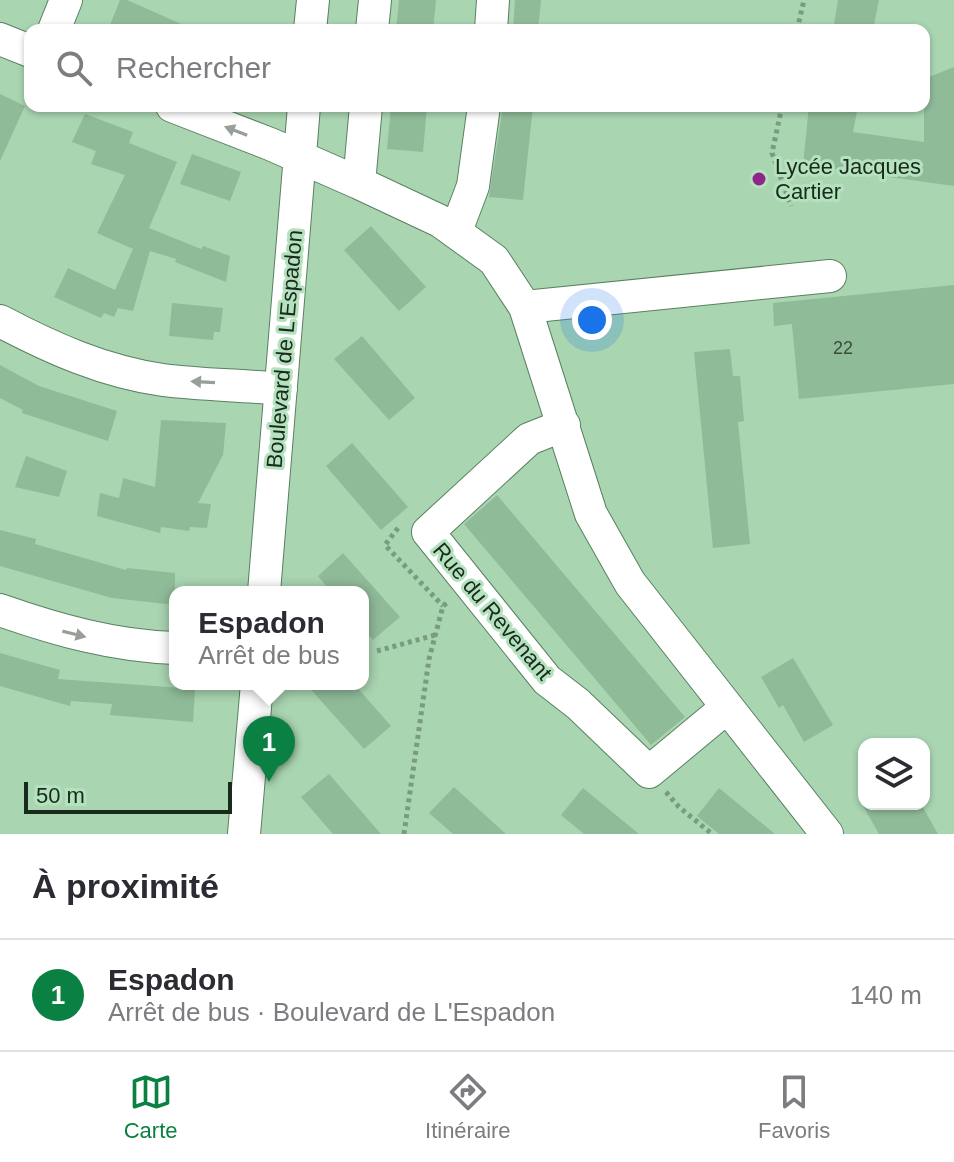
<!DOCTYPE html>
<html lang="fr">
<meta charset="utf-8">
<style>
:root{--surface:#fff;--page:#f2f2f3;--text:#2b2b33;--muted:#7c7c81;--line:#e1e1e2;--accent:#0b8043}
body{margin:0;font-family:Helvetica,sans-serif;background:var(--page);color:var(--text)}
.controls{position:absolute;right:24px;bottom:24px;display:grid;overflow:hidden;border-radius:16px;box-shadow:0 2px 6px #0004}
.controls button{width:72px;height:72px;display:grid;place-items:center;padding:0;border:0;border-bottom:2px solid var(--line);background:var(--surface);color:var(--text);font:40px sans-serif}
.scale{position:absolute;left:24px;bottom:20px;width:208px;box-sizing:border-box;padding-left:8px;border:4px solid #192a1c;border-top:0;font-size:22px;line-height:28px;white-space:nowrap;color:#192a1c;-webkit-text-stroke:6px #b5e2be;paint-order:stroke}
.you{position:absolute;left:592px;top:320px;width:28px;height:28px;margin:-20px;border:6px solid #fff;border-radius:50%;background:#1a73e8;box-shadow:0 0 0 12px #1a73e833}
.badge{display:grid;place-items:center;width:52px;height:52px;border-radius:50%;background:var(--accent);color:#fff;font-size:26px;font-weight:700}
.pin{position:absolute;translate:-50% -66px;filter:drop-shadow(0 2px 4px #0008)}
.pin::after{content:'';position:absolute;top:42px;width:28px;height:24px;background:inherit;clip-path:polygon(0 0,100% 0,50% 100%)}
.popup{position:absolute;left:169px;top:586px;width:200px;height:104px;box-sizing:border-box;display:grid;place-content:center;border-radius:16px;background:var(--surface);filter:drop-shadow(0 2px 6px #0005);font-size:26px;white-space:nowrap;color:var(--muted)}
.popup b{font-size:30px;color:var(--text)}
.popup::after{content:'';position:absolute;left:50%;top:100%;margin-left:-16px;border:16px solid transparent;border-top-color:var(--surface)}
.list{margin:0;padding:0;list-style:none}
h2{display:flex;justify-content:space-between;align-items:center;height:104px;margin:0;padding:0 32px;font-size:34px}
h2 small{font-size:26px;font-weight:400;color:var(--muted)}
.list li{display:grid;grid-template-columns:52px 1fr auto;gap:24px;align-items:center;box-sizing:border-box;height:112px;padding:0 32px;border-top:2px solid var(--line)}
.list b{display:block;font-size:30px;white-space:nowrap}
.list p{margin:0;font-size:26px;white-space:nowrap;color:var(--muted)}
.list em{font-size:26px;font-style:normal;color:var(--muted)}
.icon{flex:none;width:44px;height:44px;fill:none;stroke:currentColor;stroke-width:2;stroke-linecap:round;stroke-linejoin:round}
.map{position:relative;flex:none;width:954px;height:834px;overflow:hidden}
.search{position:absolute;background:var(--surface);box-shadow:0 2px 6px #0004;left:24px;right:24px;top:24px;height:88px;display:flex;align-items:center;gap:20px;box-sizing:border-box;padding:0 28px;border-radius:16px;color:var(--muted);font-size:30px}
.sheet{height:216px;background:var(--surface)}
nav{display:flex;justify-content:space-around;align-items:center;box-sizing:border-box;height:112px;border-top:2px solid var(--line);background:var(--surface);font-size:22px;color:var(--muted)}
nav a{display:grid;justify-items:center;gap:4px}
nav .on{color:var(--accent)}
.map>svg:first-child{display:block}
</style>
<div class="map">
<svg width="954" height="834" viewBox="0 0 954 834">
<rect width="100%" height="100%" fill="#a9d5b1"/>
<path fill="#90bb99" d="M120 0H127L195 30H108Z
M399 0H436L433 30H396Z
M515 0H541L538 30H513Z
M838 0H879L873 30H833Z
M954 67V186L803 165 809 106H858L853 132 924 142V79Z
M0 94 25 106 0 161Z
M391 106H427L423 152 387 149Z
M503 106H533L523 200 489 197Z
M85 114 133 132 129 143 177 162 149 228 201 249 203 246 230 256 226 282 175 262 176 259 150 251 133 311 118 308 114 317 104 313 101 318 54 297 68 268 115 290 133 249 97 233 125 175 91 164 96 151 72 142Z
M192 154 241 172 230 201 180 184Z
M371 226 426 287 399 311 344 250Z
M954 285V384L799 399 792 324 774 326 773 303Z
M172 303 223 308 220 332H214L213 340 169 336Z
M362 336 415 398 389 420 334 359Z
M730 349 733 376H740L744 421 738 422 750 544 713 548 694 352Z
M0 365 39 386 117 411 108 441 22 413 23 410 0 398Z
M161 420 226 423 223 455 198 503 211 504 207 528 190 527 189 531 161 527 160 533 97 516 100 493 119 498 123 478 155 487Z
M352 443 408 507 381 530 326 466Z
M26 456 67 471 59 497 15 487Z
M497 495 685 717 651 745 464 524Z
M0 530 36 539 35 544 126 570 127 568 175 573V605L112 598 0 566Z
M343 553 400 617 373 640 363 629V592H331L318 576Z
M0 653 60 670 58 679 195 689 193 722 110 715 112 704 71 701 70 706 0 686Z
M793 658 833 725 804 742 783 705 779 708 761 677Z
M306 684H354L391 726 364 749Z
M329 774 381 834H333L301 797Z
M454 787 506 834H453L429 813Z
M583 788 639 834H584L561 815Z
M719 788 775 834H719L697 816Z
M862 804H921L938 834H879Z"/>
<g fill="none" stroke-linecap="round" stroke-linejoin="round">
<defs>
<path id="minor" d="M54 30 66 0
M310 30 313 0
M372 30 375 0
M491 30 493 0
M0 39 30 51
M172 106 270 144 359 183 440 221 494 260 525 307 591 514 630 583 827 834
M359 183 366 106
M456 231 473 186 484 106
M525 307 830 276
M0 321C51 348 105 372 163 380 202 385 242 385 281 389
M564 425 529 439 428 532 547 680 578 704 649 772 726 708
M264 592 304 106
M0 610C57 630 114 646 175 648
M244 834 257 684"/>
</defs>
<use href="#minor" stroke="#598161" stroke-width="34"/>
<path stroke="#799c80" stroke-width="5" stroke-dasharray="4 4" stroke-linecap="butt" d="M797 30 804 0
M782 106 772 153 791 206
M398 528 385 545 443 606
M377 651 435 635
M666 792 679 807 712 834
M404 834 429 659 443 606 449 601"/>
<use href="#minor" stroke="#fff" stroke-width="32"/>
</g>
<defs><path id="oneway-solid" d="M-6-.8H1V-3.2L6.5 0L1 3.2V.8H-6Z" transform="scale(2)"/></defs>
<g fill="#989f99">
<use href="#oneway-solid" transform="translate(236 131) rotate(-159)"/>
<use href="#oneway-solid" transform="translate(203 382) rotate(-177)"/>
<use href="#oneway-solid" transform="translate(74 634) rotate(14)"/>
</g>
<circle fill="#90268a" stroke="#b5e2be" stroke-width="3" cx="759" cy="179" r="8"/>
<g text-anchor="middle" stroke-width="6" stroke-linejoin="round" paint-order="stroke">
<g font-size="18" fill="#374e3b">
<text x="843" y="354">22</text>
</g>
<g font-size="22" fill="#192a1c" stroke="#b5e2be" text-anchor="start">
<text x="775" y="174">Lycée Jacques<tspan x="775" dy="25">Cartier</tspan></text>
</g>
<g font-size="22" fill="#192a1c" stroke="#b5e2be">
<text transform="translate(284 349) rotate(-85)" y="8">Boulevard de L'Espadon</text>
<text transform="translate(493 611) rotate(50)" y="8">Rue du Revenant</text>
</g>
</g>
</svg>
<div class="controls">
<button><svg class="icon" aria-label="layers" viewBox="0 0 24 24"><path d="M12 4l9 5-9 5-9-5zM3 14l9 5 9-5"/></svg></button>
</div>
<div class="scale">50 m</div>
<div class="you"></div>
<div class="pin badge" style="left:269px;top:782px">1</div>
<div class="popup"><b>Espadon</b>Arrêt de bus</div>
<div class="search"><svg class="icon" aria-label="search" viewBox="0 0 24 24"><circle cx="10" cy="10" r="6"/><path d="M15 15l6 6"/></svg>Rechercher</div>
</div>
<section class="sheet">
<h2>À proximité<small></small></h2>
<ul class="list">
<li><span class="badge">1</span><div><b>Espadon</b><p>Arrêt de bus · Boulevard de L'Espadon</p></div><em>140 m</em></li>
</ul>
</section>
<nav>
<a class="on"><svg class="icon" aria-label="map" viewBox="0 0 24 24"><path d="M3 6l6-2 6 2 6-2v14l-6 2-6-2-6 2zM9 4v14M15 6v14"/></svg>Carte</a>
<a><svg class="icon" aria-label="directions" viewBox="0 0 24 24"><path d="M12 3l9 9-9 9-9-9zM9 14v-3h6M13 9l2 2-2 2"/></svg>Itinéraire</a>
<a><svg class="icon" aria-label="saved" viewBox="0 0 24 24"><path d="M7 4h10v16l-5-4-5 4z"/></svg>Favoris</a>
</nav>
